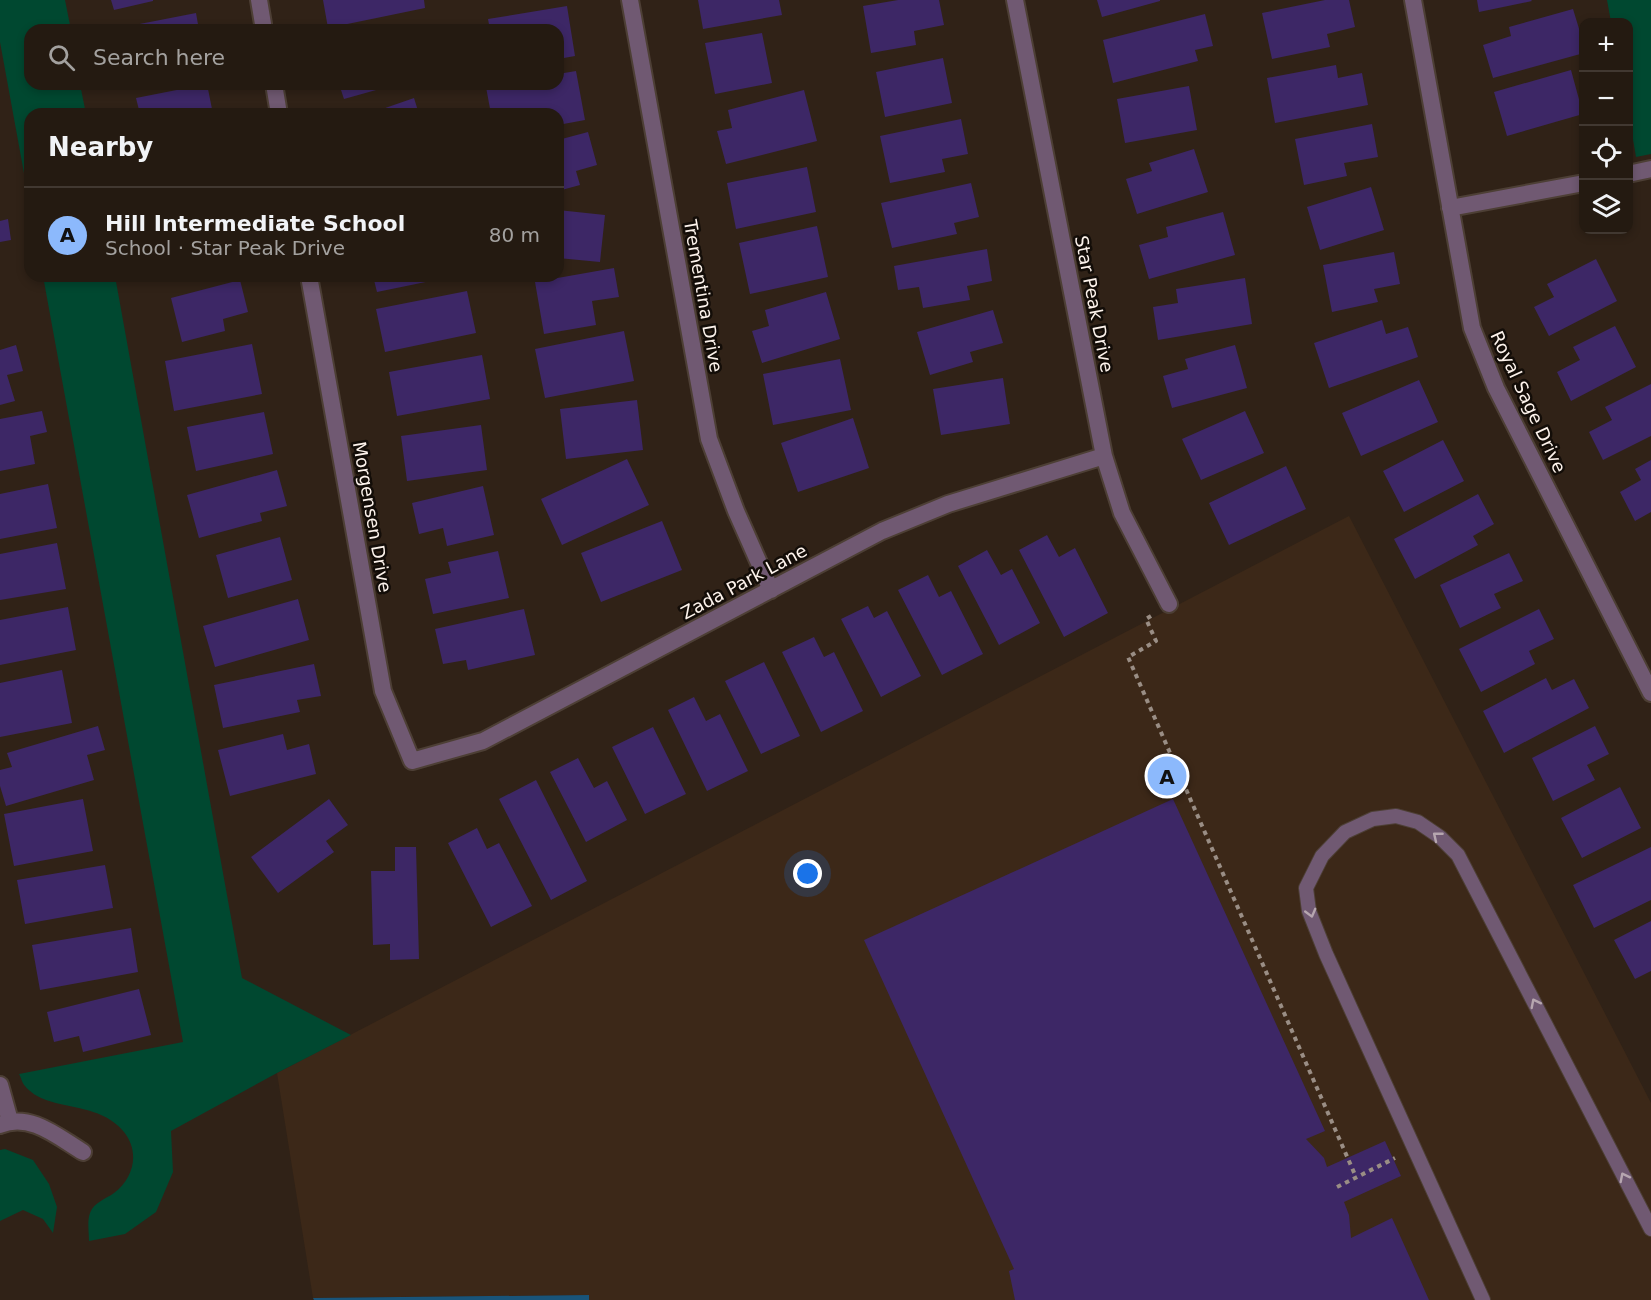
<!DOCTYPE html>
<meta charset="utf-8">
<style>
:root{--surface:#241a11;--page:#2c231a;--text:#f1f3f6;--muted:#a3a19f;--line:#413831;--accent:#8cb9fc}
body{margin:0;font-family:"DejaVu Sans",sans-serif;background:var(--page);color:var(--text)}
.controls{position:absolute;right:18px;top:18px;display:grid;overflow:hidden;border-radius:12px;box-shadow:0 3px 9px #0003}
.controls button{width:54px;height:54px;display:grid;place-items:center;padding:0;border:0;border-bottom:2px solid var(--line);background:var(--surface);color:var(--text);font:30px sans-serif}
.you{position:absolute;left:808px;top:874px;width:21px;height:21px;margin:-15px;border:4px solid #fff;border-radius:50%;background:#1a73e8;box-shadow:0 0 0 9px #1a73e833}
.badge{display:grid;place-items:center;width:39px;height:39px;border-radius:50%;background:var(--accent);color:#111;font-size:20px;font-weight:700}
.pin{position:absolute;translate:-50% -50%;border:3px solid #fff;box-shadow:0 2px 6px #0006}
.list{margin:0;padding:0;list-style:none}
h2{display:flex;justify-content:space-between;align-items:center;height:78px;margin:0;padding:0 24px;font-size:26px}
h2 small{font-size:20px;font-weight:400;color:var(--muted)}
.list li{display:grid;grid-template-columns:39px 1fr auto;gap:18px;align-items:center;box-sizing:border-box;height:96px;padding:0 24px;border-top:2px solid var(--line)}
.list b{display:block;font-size:22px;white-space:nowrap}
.list p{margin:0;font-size:20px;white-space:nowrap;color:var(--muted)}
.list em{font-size:20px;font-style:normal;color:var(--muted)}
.icon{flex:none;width:33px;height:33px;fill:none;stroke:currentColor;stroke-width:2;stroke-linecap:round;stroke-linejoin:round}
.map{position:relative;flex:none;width:1651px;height:1300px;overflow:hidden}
.search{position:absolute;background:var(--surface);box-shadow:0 3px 9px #0003;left:24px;top:24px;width:540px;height:66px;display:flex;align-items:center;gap:15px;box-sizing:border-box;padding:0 21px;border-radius:18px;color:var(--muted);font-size:22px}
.panel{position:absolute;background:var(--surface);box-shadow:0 3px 9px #0003;left:24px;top:108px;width:540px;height:174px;border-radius:18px}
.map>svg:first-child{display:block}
</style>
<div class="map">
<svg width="1651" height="1300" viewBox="0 0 1651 1300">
<rect width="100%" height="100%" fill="#302217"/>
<path fill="#3c2818" d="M1349 516 1651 1103V1300H589V1295L313 1298 277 1073Z"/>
<path fill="#004830" d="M0 0H65L71 30H30V84H80L86 114H30V206L0 42Z
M1607 0H1651V154L1636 157 1629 116 1628 22H1611Z
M43 276H115L242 978 351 1035 277 1073 171 1131 173 1172 156 1212 125 1234 89 1241C89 1233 87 1221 90 1213 94 1202 106 1199 114 1193 134 1178 140 1152 124 1132 98 1099 47 1113 25 1086 22 1083 21 1077 19 1074L183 1042Z
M5 1149 33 1160 49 1184 57 1207 53 1233 43 1219 23 1210 0 1221V1150Z"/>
<path fill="#195479" d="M589 1295V1300H314L313 1298Z"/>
<path fill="#3d2766" d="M111 0H153V1L114 10Z
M323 0H424L425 8 328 28Z
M698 0H779L782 15 703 29Z
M898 0H939L944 25 914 31 916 45 871 53 863 6Z
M1097 0H1160V1L1102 17Z
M1325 0H1349L1355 27 1327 34 1330 47 1272 59 1262 13Z
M1477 0H1531L1532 1 1479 12Z
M567 6 575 56 558 59V30H490L488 19Z
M1573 9 1584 45V53L1493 78 1483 45 1511 36 1509 27Z
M196 13 199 30H114V29Z
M1205 14 1213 46 1195 50 1198 61 1113 83 1103 40Z
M762 33 772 83 715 94 705 43Z
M943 58 952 103 885 117 876 72Z
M1336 65 1338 78 1362 73 1368 105 1275 123 1267 78Z
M1571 70 1583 114 1507 136 1494 92Z
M576 71 585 120 558 125V114H491L486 87 505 84H558V74Z
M207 84 213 114H140L136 98Z
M339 84H394V85L344 99Z
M1189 86 1197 130 1125 143 1117 99Z
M804 90 817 141 726 164 717 131 732 128 728 110Z
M414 98 419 114H368Z
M961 119 968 154 942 159 945 172 890 183 880 136Z
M1372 124 1378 157 1344 163 1347 176 1304 185 1295 139Z
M588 132 597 165 576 171 580 185 558 191V140Z
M1194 149 1208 192 1137 214 1126 179 1152 171 1149 163Z
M807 167 816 212 736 229 727 183Z
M971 183 979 217 954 223 957 234 892 248 881 203Z
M1371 187 1384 230 1320 250 1307 207Z
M558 210 605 215 600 262 558 258Z
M1223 212 1235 255 1149 279 1139 245 1168 237 1166 227Z
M8 219 11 240 0 242V221Z
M817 226 828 277 750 294 739 243Z
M987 249 992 281 967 286 970 300 923 308 919 287 898 290 894 266Z
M1394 252 1400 284 1374 289 1378 302 1332 312 1323 265Z
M1596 259 1617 301 1549 336 1534 307 1554 297 1547 284Z
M614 268 619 297 592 301 596 325 544 334 535 282Z
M147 276H171L172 277 148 282Z
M373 276H450V277L377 292Z
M1245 278 1252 324 1158 340 1153 307 1178 303 1176 289Z
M240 280 248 312 223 319 225 331 182 342 171 298Z
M467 291 476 333 385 352 376 309Z
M826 292 840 339 762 363 752 331 769 326 765 310Z
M993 310 1003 343 970 352 973 362 930 375 917 332Z
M1382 320 1386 334 1408 327 1418 357 1329 388 1314 343Z
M1615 326 1636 367 1571 401 1557 372 1580 360 1573 347Z
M624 331 634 381 545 398 535 349Z
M252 344 262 394 174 411 165 361Z
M16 345 23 371 7 375 15 401 0 405V350Z
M1235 345 1247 388 1172 408 1163 376 1188 369 1185 359Z
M482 355 490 399 397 416 389 372Z
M840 359 851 410 773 425 763 374Z
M1003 378 1010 424 941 435 933 389Z
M1419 380 1438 422 1361 456 1342 413Z
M1651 384V436L1603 460 1589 432 1612 420 1605 407Z
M637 400 643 450 566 459 560 409Z
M42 411 47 432 30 436 35 464 0 471V419Z
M1245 411 1264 453 1201 480 1182 439Z
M264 412 273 454 196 471 187 427Z
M853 418 869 468 798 492 781 443Z
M481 425 487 470 407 481 401 436Z
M1443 440 1464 481 1404 512 1383 471Z
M627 459 649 505 562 545 541 499Z
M1651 460V512L1635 521 1620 492 1641 480 1635 469Z
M1286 466 1306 509 1229 545 1209 503Z
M277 470 287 506 260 513 262 521 199 538 187 495Z
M48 484 57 528 0 539V494Z
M483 486 494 535 447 546 443 528 419 534 412 503Z
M1478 494 1494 524 1473 536 1478 545 1415 579 1394 539Z
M662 521 682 570 601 602 581 553Z
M1047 535 1059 557 1075 548 1108 613 1064 637 1019 550Z
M280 537 292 580 228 598 216 555Z
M57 543 66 589 0 600V554Z
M987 550 1001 575 1012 569 1040 623 999 645 958 566Z
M498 551 509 598 433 614 425 579 451 573 448 562Z
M1509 553 1523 581 1494 594 1501 608 1460 628 1440 585Z
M928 575 939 597 951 591 983 654 942 675 898 590Z
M298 599 309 640 215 667 203 626Z
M868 606 874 618 887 611 921 676 881 697 841 619Z
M68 607 76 650 0 665V620Z
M524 609 535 655 468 670 466 660 443 664 435 629Z
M1539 609 1554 639 1529 651 1535 664 1481 692 1459 649Z
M814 637 824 657 834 652 863 711 821 732 782 652Z
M764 662 800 736 761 754 725 681Z
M314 664 321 696 297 700 300 712 223 728 214 685Z
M62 670 72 723 0 737V683Z
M1546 678 1552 690 1574 679 1589 708 1504 753 1483 711Z
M694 697 706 721 720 714 748 771 707 791 668 710Z
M98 726 105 750 87 755 94 780 6 806 0 786V770L12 767 7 753Z
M1595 726 1609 754 1587 765 1595 780 1553 801 1532 758Z
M653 727 686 794 645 814 612 747Z
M283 734 287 750 309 744 316 774 230 796 218 750Z
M578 758 594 788 607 781 627 820 586 842 550 772Z
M536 780 587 881 551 900 499 799Z
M1620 787 1641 828 1582 858 1561 818Z
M83 799 93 851 14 866 4 814Z
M329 799 348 825 326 841 334 852 278 893 251 857Z
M1173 799 1325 1131 1306 1139 1324 1158 1327 1167 1385 1141 1401 1176 1344 1202 1349 1215 1351 1238 1392 1218 1429 1300H1015L1009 1271 1014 1269 864 940Z
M477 828 487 849 499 843 532 906 491 927 448 843Z
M395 847H416L419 959 390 960V944L373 945 371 871H395Z
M1651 847V900L1594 928 1573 885Z
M105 865 113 908 25 924 17 880Z
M1651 921V971L1635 979 1614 940Z
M131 928 138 972 40 990 32 945Z
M139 989 151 1035 83 1052 79 1036 54 1042 47 1012Z"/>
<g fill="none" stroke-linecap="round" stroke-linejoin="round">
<defs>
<path id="service" d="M1483 1300 1326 954 1309 911 1306 888 1322 856 1345 832 1373 819 1396 816 1418 822 1440 837 1458 855 1651 1229"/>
<path id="minor" d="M259 0 264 30
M630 0 709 439 736 511 771 590
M1015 0 1104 456 1122 513 1169 604
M1413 0 1472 328 1496 388 1651 693
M274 84 279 114
M1628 174 1651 169
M1450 208 1584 183
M309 276 383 691 412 761 483 741 882 531 948 504 1104 456
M0 1085 10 1121
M0 1125C30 1112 58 1137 83 1152"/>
</defs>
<use href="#service" stroke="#4d3f35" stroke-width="16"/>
<use href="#minor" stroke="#4d3f35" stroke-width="20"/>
<path stroke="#9a8e85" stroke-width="4" stroke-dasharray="4.5 4.5" stroke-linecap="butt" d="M1151 616 1146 619 1156 641 1128 657 1356 1177
M1337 1187 1395 1158"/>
<use href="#service" stroke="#705972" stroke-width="14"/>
<use href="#minor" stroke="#705972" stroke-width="16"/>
</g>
<defs><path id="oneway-chevron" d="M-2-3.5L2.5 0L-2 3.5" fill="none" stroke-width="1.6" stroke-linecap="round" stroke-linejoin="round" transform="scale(1.5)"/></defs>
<g stroke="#b6a6af">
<use href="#oneway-chevron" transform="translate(1437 836) rotate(-141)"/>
<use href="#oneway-chevron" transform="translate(1311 913) rotate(75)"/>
<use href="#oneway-chevron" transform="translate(1535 1003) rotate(-117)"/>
<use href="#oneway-chevron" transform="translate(1624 1177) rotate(-117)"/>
</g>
<g text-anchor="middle" stroke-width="5" stroke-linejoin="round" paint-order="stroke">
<g font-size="18" fill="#fdf3ec" stroke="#130d08">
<text transform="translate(703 296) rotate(80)" y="6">Trementina Drive</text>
<text transform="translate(1094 304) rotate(79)" y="6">Star Peak Drive</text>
<text transform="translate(1528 402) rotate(65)" y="6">Royal Sage Drive</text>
<text transform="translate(372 517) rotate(80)" y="6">Morgensen Drive</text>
<text transform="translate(744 582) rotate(-28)" y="6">Zada Park Lane</text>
</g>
</g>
</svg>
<div class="controls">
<button>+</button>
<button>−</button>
<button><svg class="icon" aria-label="locate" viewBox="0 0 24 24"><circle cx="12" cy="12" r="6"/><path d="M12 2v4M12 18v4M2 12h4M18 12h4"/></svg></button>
<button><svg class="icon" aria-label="layers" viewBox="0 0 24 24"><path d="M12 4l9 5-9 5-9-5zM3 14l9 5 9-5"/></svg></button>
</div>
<div class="you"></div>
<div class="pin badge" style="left:1167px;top:776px">A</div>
<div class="search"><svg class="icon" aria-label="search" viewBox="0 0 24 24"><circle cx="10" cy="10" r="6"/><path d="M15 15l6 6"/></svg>Search here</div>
<section class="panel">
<h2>Nearby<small></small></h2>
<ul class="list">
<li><span class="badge">A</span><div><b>Hill Intermediate School</b><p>School · Star Peak Drive</p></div><em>80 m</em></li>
</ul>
</section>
</div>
